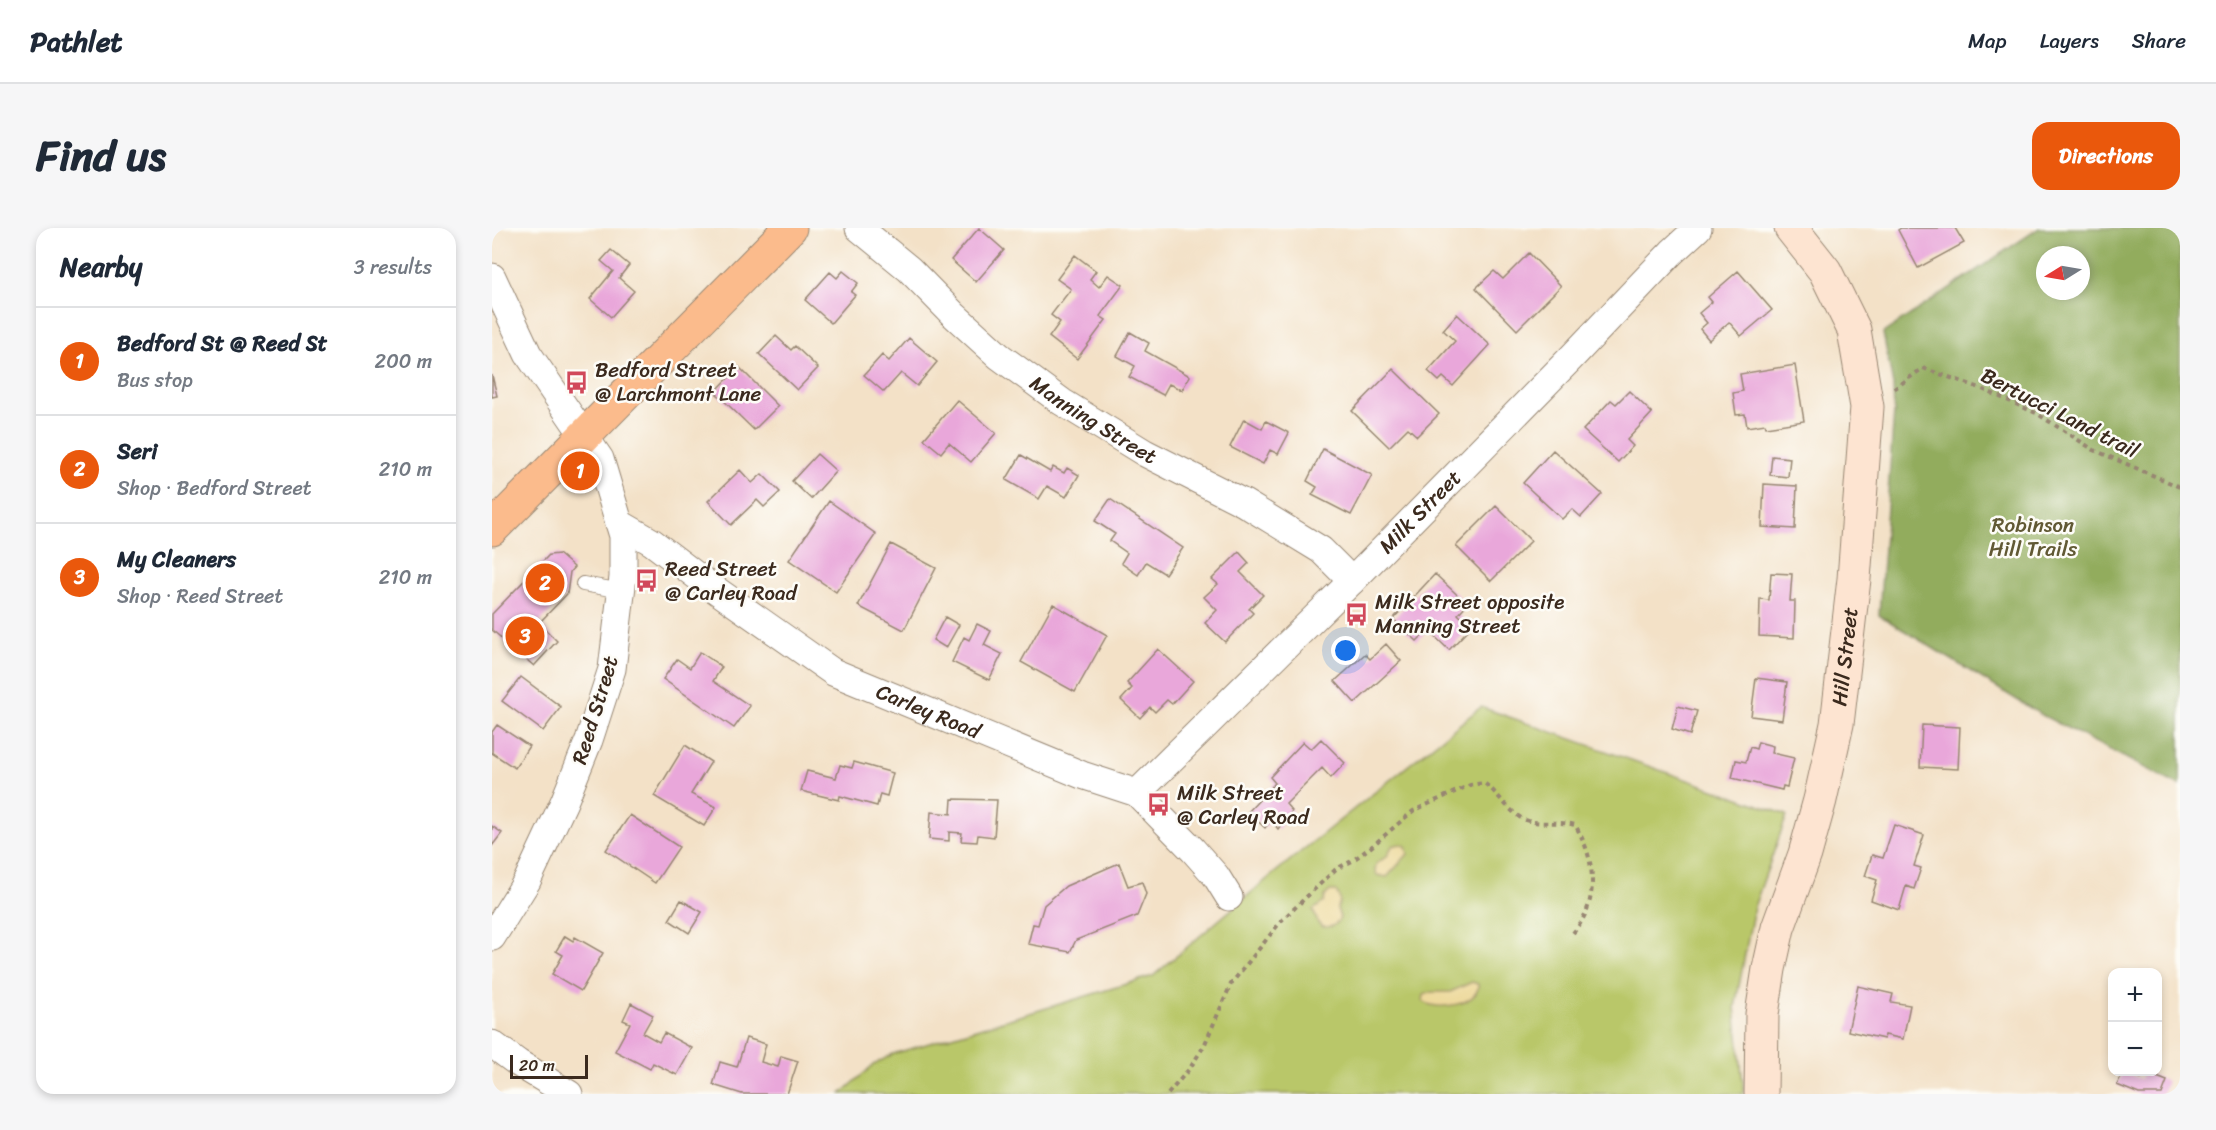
<!DOCTYPE html>
<meta charset="utf-8">
<style>
:root{--surface:#fff;--page:#f6f6f7;--text:#1f2937;--muted:#747a83;--line:#e0e1e3;--accent:#ea580c}
body{margin:0;font-family:Sriracha,sans-serif;background:var(--page);color:var(--text)}
.controls{position:absolute;right:18px;bottom:18px;display:grid;overflow:hidden;border-radius:12px;box-shadow:0 3px 9px #0003}
.controls button{width:54px;height:54px;display:grid;place-items:center;padding:0;border:0;border-bottom:2px solid var(--line);background:var(--surface);color:var(--text);font:30px sans-serif}
.compass{position:absolute;left:1544px;top:18px;width:54px;height:54px;border-radius:50%;background:var(--surface);box-shadow:0 3px 9px #0003;rotate:259deg}
.scale{position:absolute;left:18px;bottom:15px;width:78px;box-sizing:border-box;padding-left:6px;border:3px solid #3b2a1e;border-top:0;font-size:16px;line-height:21px;white-space:nowrap;color:#3b2a1e;-webkit-text-stroke:4px #fdfcf7;paint-order:stroke}
.you{position:absolute;left:854px;top:423px;width:21px;height:21px;margin:-15px;border:4px solid #fff;border-radius:50%;background:#1a73e8;box-shadow:0 0 0 9px #1a73e833}
.badge{display:grid;place-items:center;width:39px;height:39px;border-radius:50%;background:var(--accent);color:#fff;font-size:20px;font-weight:700}
.pin{position:absolute;translate:-50% -50%;border:3px solid #fff;box-shadow:0 2px 6px #0006}
.list{margin:0;padding:0;list-style:none}
h2{display:flex;justify-content:space-between;align-items:center;height:78px;margin:0;padding:0 24px;font-size:26px}
h2 small{font-size:20px;font-weight:400;color:var(--muted)}
.list li{display:grid;grid-template-columns:39px 1fr auto;gap:18px;align-items:center;box-sizing:border-box;height:108px;padding:0 24px;border-top:2px solid var(--line)}
.list b{display:block;font-size:22px;white-space:nowrap}
.list p{margin:0;font-size:20px;white-space:nowrap;color:var(--muted)}
.list em{font-size:20px;font-style:normal;color:var(--muted)}
.map{position:relative;flex:none;width:1688px;height:866px;overflow:hidden;border-radius:18px}
header{display:flex;align-items:center;gap:36px;box-sizing:border-box;height:84px;padding:0 30px;background:var(--surface);border-bottom:2px solid var(--line)}
header strong{font-size:28px}
nav{display:flex;gap:33px;margin-inline-start:auto;font-size:21px}
.intro{display:flex;align-items:center;justify-content:space-between;box-sizing:border-box;height:144px;padding:0 36px}
h1{margin:0;font-size:42px}
.button{padding:15px 27px;border-radius:18px;background:var(--accent);color:#fff;font-size:21px;font-weight:700}
main{display:flex;gap:36px;padding:0 36px}
aside{flex:1;background:var(--surface);border-radius:18px;box-shadow:0 3px 9px #0003}
.map>svg:first-child{display:block}
</style>
<header>
<strong>Pathlet</strong>
<nav><a>Map</a><a>Layers</a><a>Share</a></nav>
</header>
<div class="intro"><h1>Find us</h1><a class="button">Directions</a></div>
<main>
<aside>
<h2>Nearby<small>3 results</small></h2>
<ul class="list">
<li><span class="badge">1</span><div><b>Bedford St @ Reed St</b><p>Bus stop</p></div><em>200 m</em></li>
<li><span class="badge">2</span><div><b>Seri</b><p>Shop · Bedford Street</p></div><em>210 m</em></li>
<li><span class="badge">3</span><div><b>My Cleaners</b><p>Shop · Reed Street</p></div><em>210 m</em></li>
</ul>
</aside>
<div class="map">
<svg width="1688" height="866" viewBox="0 0 1688 866">
<rect width="100%" height="100%" fill="#fdfcf7"/>
<filter id="ink" filterUnits="userSpaceOnUse"><feTurbulence type="fractalNoise" baseFrequency=".0167" numOctaves="2"/><feDisplacementMap in="SourceGraphic" scale="12" xChannelSelector="R" yChannelSelector="G"/><feConvolveMatrix kernelMatrix="1 2 1 2 8 2 1 2 1" color-interpolation-filters="sRGB"/></filter>
<filter id="wash" filterUnits="userSpaceOnUse"><feTurbulence type="fractalNoise" baseFrequency=".008" numOctaves="4" result="noise"/><feDisplacementMap in="SourceGraphic" scale="24" xChannelSelector="R" yChannelSelector="G"/><feGaussianBlur stdDeviation="1.35" result="paint"/><feColorMatrix in="noise" values="0 0 0 0 0 0 0 0 0 0 0 0 0 0 0 0 0 1.4 0 .05"/><feComposite in="paint" operator="in"/></filter>
<g filter="url(#wash)">
<rect width="100%" height="100%" fill="#f3e1c7"/>
<path fill="#b9c769" stroke="#7a7844" stroke-width="1.5" d="M989 479 1295 587 1262 679 1243 779 1252 866H349L381 837 401 826 661 748 781 646Z"/>
<path fill="#92ac5d" stroke="#666b3e" stroke-width="1.5" fill-rule="evenodd" d="M1547 0H1688V558L1548 486 1387 387 1402 184 1401 157 1391 105ZM1553 27H1589V63H1553Z"/>
<path fill="#eeda9e" stroke="#94825e" stroke-width="1.5" d="M908 616 914 618 916 626 895 649 885 647 883 643 884 636 895 628 900 618Z
M838 663H843L847 668 848 674 845 680 848 690C843 699 839 699 830 699L826 695 821 682 832 674 833 668Z
M980 754 986 756C989 777 942 784 931 773L932 767 939 764H958Z"/>
<g id="blocks">
<path fill="#e9a7da" d="M487 0 512 22 484 54 459 32Z
M1409 0H1463L1472 15 1426 40 1406 2Z
M119 22 137 37 127 50 142 63 119 89 98 71 121 43 109 33Z
M1037 25 1069 58 1025 102 984 60 1002 43 1011 51Z
M583 27 604 43 598 51 607 59 616 47 631 57 608 88 614 92 585 131 557 109 568 94 559 87 579 61 565 51Z
M351 43 366 55 359 64 363 67 339 95 313 72 338 44 345 50Z
M1246 43 1280 82 1249 108 1237 94 1217 112 1208 101 1215 95 1207 85 1220 74 1216 69Z
M965 86 998 117 961 158 951 149 947 153 936 143 963 113 951 102Z
M638 104 657 115 653 123 698 148 690 162 677 156 671 167 637 149 643 138 625 128Z
M284 108 299 122 303 118 326 140 305 162 267 126Z
M417 110 445 134 425 158 409 145 392 164 372 147 390 127 397 133Z
M1303 137 1312 193 1274 199 1273 196 1255 199 1253 186 1244 187 1241 165 1251 163 1248 146Z
M247 139 286 178 262 202 223 164Z
M901 141 947 186 925 208 916 200 897 219 860 183Z
M0 147 5 168 0 169Z
M1137 163 1160 185 1135 212 1141 218 1126 234 1091 202 1119 172 1124 176Z
M465 172 504 205 479 234 457 215 449 225 432 211Z
M752 191 770 201 774 193 797 205 786 226 778 222 771 236 738 219Z
M831 221 880 247 859 287 820 267 825 259 815 253Z
M1061 222 1110 266 1089 289 1080 281 1070 291 1031 255Z
M325 226 344 243 319 271 300 253Z
M529 227 558 244 561 239 572 245 575 240 587 247 574 269 555 258 547 271 514 252Z
M1280 228 1298 230 1296 249 1278 247Z
M248 242 260 255 270 246 288 264 272 279 265 272 239 297 216 273Z
M1272 256 1305 258 1303 301 1270 299Z
M618 271 691 320 673 346 654 334 646 347 629 335 635 325 618 313 623 306 603 293Z
M337 273 384 306 344 364 297 332Z
M1004 278 1039 313 999 353 964 318Z
M399 316 444 340 412 402 366 378Z
M747 324 757 335 748 344 771 367 757 381 761 385 733 414 713 395 725 382 712 369 726 356 720 351Z
M67 326 82 339 78 344 75 366 47 395 65 413 42 438 0 402V386L57 327Z
M1279 345 1300 346 1298 373H1303L1302 410 1267 408 1268 371 1277 372Z
M943 346 975 376 966 386 979 399 957 422 936 402 925 413 901 391Z
M561 376 615 407 583 464 529 434Z
M453 389 467 397 454 420 441 412Z
M485 396 499 403 492 417 510 426 497 452 460 434 472 409 477 412Z
M894 416 909 433 863 475 843 453 873 426 878 431Z
M666 421 701 453 680 476 675 472 663 484 658 479 648 490 629 472 640 460 635 455Z
M208 424 230 439 221 453 258 478 242 500 171 451 185 431 198 440Z
M29 449 69 479 51 503 10 473Z
M1264 450 1295 454 1290 492 1259 488Z
M1186 478 1205 483 1198 507 1180 501Z
M5 497 37 518 23 540 0 525V504Z
M1430 497 1468 499 1466 541 1428 539Z
M829 511 853 535 839 550 830 540 794 576 800 583 786 601 779 592 773 600 756 584 783 555 778 549 811 514 819 521Z
M1266 514 1281 518 1280 525 1302 530 1295 559 1291 558 1290 562 1240 550 1244 532 1254 534 1258 519 1264 521Z
M193 517 219 534 199 566 224 579 212 598 162 568Z
M362 534 401 545 395 568 388 566 385 578 348 568 347 572 309 563 315 543 344 550 348 537 360 540Z
M460 571 505 572 502 609 486 607 485 614 469 613 470 605 457 604V613L437 611 439 584 459 586Z
M138 587 187 619 163 655 114 622Z
M1402 597 1432 607 1422 638 1429 640 1422 661 1414 658 1407 682 1379 672 1385 652 1373 648 1380 627 1391 630Z
M0 598 10 605 0 618Z
M627 635 636 658 650 654 654 666 645 688 584 712 578 724 536 716 541 696 546 697 552 677 574 658Z
M189 672 210 684 197 705 177 692Z
M73 708 81 713 83 709 111 725 89 763 60 746 71 727 64 723Z
M1366 758 1401 766 1399 774 1418 777 1411 811 1393 807 1392 811 1356 803Z
M139 775 161 787 151 805 167 814 172 805 200 820 185 847 161 835 158 841 123 823 138 795 131 792Z
M254 810 274 816 269 834 286 839 289 828 306 833 295 866H250L221 857 228 834 245 839Z
M1631 844 1649 851 1652 844 1675 853 1670 866H1647L1625 857Z"/>
</g>
</g>
<g filter="url(#ink)">
<use href="#blocks" fill-opacity="0" stroke="#978672" stroke-width="1.5"/>
<g fill="none" stroke-linecap="round" stroke-linejoin="round">
<defs>
<path id="lane" d="M91 356 130 363"/>
<g id="street">
<path id="s1" d="M367 0 417 41 462 87 507 128 570 174 653 225 752 275 829 322 860 353"/>
<path d="M0 49 36 126 108 231 131 308V349L120 441 97 512 72 574 35 653 0 709"/>
<path id="s2" d="M127 295 160 314 214 355 341 444 590 547 645 565 701 622 724 648 737 669"/>
<path id="s3" d="M645 565 860 353 1077 132 1180 24 1206 0"/>
<path d="M0 816 26 835 77 866"/>
</g>
<g id="secondary">
<path id="s4" d="M1269 866 1270 786 1277 741 1286 700 1313 626 1328 572 1345 496 1362 351 1375 179 1362 102 1333 43 1299 0"/>
</g>
<path id="primary" d="M0 301 298 0"/>
</defs>
<use href="#lane" stroke="#978672" stroke-width="16"/>
<use href="#street" stroke="#978672" stroke-width="29"/>
<use href="#secondary" stroke="#978672" stroke-width="35"/>
<use href="#primary" stroke="#978672" stroke-width="35"/>
<path stroke="#978672" stroke-width="4" stroke-dasharray="4.5 4.5" stroke-linecap="butt" d="M1402 161 1431 140 1488 160 1544 185 1602 222 1688 259
M676 866 698 840 712 818 739 756 790 692 844 641 860 633 879 619 921 583 978 557 992 555C1005 564 1017 584 1031 591 1047 598 1066 592 1083 597 1104 631 1108 674 1081 705"/>
<use href="#lane" stroke="#fff" stroke-width="14"/>
<use href="#street" stroke="#fff" stroke-width="27"/>
<use href="#secondary" stroke="#fde4d1" stroke-width="33"/>
<use href="#primary" stroke="#fbbb8c" stroke-width="33"/>
</g>
</g>
<defs>
<symbol id="bus-bare" viewBox="-9 -9 18 18"><path d="M-5-6H5V4H4V6H2V4H-2V6H-4V4H-5ZM-3.5-4V0h7V-4ZM-3.5 1.2v1.5H-2V1.2ZM2 1.2v1.5H3.5V1.2Z" fill="#d1495b" stroke="#fdfcf7" stroke-width="2.5" paint-order="stroke"/></symbol>
</defs>
<g fill-rule="evenodd">
<use href="#bus-bare" x="68" y="138" width="33" height="33"/>
<use href="#bus-bare" x="138" y="336" width="33" height="33"/>
<use href="#bus-bare" x="848" y="370" width="33" height="33"/>
<use href="#bus-bare" x="650" y="560" width="33" height="33"/>
</g>
<g text-anchor="middle" stroke-width="5" stroke-linejoin="round" paint-order="stroke">
<g font-size="21" fill="#3b2a1e" stroke="#fdfcf7" text-anchor="start">
<text x="103" y="149">Bedford Street<tspan x="103" dy="24">@ Larchmont Lane</tspan></text>
<text x="173" y="348">Reed Street<tspan x="173" dy="24">@ Carley Road</tspan></text>
<text x="883" y="381">Milk Street opposite<tspan x="883" dy="24">Manning Street</tspan></text>
<text x="685" y="572">Milk Street<tspan x="685" dy="24">@ Carley Road</tspan></text>
</g>
<g font-size="21" fill="#3b2a1e" stroke="#fdfcf7">
<text transform="translate(1568 185) rotate(27)" y="7">Bertucci Land trail</text>
<text dy="7" stroke="none"><textPath href="#s1" startOffset="304">Manning Street</textPath></text>
<text dy="7" stroke="none"><textPath href="#s3" startOffset="399">Milk Street</textPath></text>
<text dy="7" stroke="none"><textPath href="#s4" startOffset="448">Hill Street</textPath></text>
<text transform="translate(103 482) rotate(-73)" y="7">Reed Street</text>
<text dy="7" stroke="none"><textPath href="#s2" startOffset="364">Carley Road</textPath></text>
</g>
<g font-size="21" fill="#615934" stroke="#fdfcf7">
<text x="1541" y="304">Robinson<tspan x="1541" dy="24">Hill Trails</tspan></text>
</g>
</g>
</svg>
<div class="controls">
<button>+</button>
<button>−</button>
</div>
<svg class="compass" viewBox="-18 -18 36 36"><path d="M0-13l5 13h-10z" fill="#e53935"/><path d="M0 13l5-13h-10z" fill="#747a83"/></svg>
<div class="scale">20 m</div>
<div class="you"></div>
<div class="pin badge" style="left:88px;top:243px">1</div>
<div class="pin badge" style="left:53px;top:355px">2</div>
<div class="pin badge" style="left:33px;top:408px">3</div>
</div>
</main>
